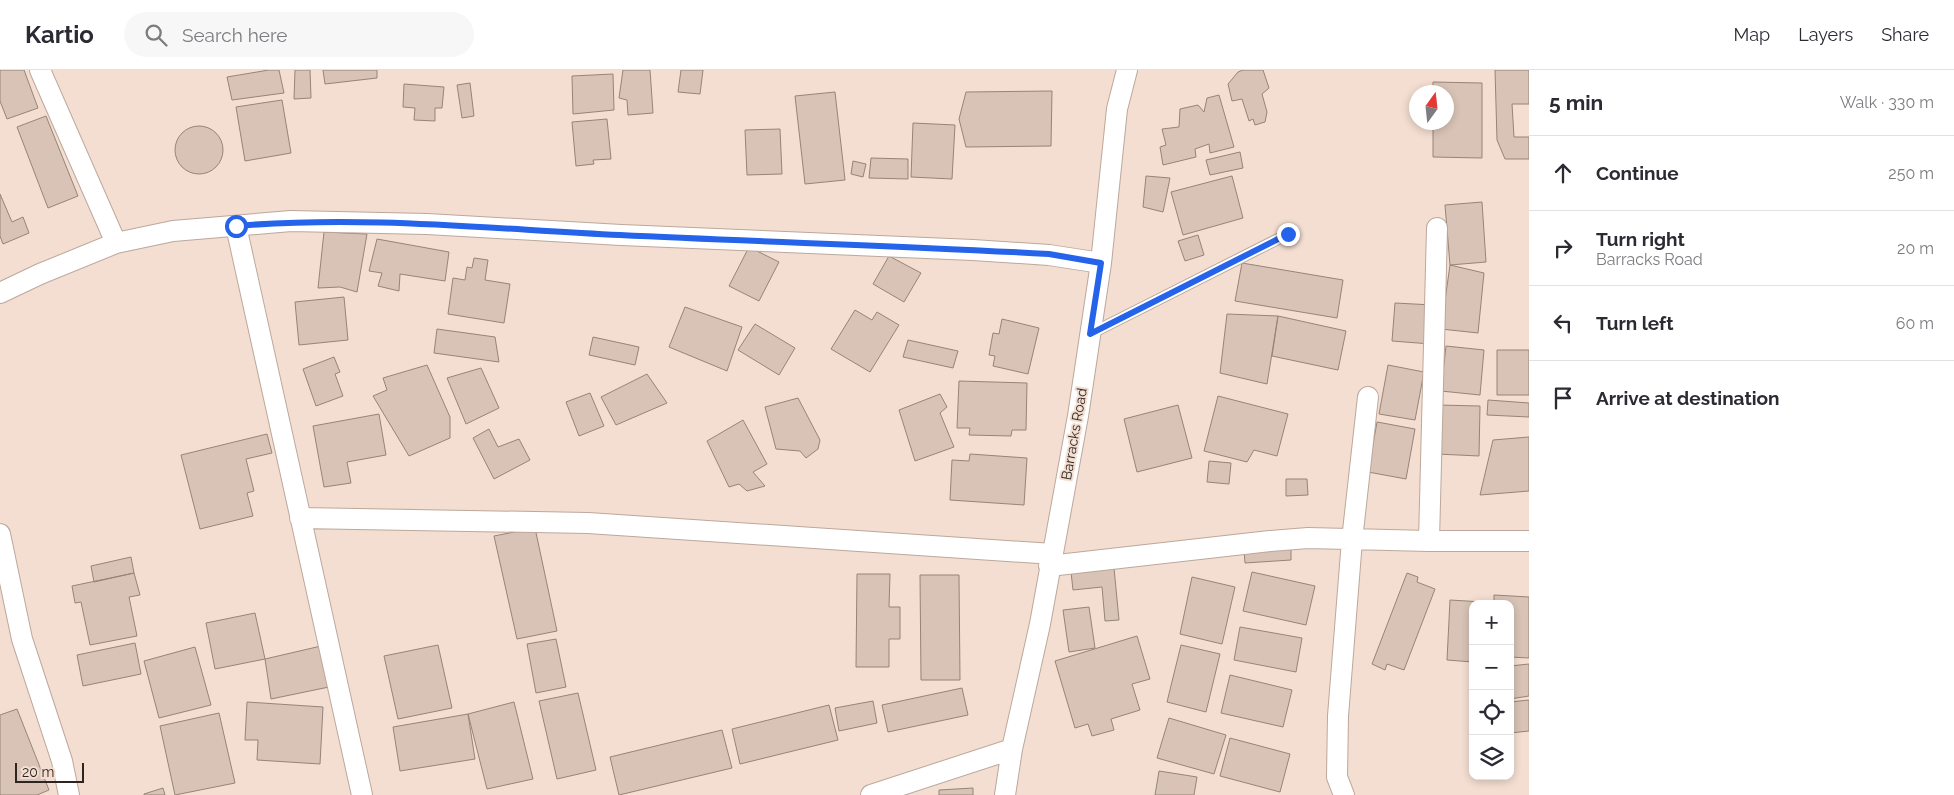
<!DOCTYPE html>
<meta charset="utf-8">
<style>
:root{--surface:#fff;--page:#f7f7f7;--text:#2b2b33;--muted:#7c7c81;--line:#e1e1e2}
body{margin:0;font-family:Raleway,sans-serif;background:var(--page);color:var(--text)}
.controls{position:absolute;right:15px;bottom:15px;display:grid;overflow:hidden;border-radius:10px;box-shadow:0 2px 8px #0003}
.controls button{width:45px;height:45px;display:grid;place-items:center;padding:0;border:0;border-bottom:1px solid var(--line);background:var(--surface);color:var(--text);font:25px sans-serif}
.compass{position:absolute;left:1409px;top:15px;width:45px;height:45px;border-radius:50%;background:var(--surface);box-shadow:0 2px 8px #0003;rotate:15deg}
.scale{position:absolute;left:15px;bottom:12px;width:69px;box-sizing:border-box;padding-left:5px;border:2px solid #2d2520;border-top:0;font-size:14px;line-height:18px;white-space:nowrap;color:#2d2520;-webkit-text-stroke:4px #f3ded1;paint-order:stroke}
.stop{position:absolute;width:15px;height:15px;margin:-11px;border:4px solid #2563eb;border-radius:50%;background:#fff}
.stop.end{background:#2563eb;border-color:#fff;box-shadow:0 1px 5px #0008}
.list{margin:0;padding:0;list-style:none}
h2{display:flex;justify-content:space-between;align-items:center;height:65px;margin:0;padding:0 20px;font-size:21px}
h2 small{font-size:16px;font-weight:400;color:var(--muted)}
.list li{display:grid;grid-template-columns:32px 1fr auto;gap:15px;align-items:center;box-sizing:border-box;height:75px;padding:0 20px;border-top:1px solid var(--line)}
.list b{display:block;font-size:19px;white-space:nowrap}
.list p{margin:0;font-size:16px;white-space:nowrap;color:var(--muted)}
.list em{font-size:16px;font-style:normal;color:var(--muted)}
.icon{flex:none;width:28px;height:28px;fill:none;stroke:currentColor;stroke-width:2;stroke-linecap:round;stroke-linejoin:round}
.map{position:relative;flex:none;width:1529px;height:725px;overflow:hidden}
header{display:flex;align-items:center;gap:30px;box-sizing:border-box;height:70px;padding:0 25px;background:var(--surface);border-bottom:1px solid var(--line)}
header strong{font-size:24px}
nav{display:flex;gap:28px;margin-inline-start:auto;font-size:18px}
.search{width:350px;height:45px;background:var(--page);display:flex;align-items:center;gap:12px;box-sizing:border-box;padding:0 18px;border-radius:28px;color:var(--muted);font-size:19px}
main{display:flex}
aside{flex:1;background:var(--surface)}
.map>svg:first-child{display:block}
</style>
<header>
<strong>Kartio</strong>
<div class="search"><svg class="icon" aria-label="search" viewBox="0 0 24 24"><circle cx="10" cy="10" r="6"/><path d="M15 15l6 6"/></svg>Search here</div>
<nav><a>Map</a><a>Layers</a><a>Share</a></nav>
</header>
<main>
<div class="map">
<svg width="1529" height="725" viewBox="0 0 1529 725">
<rect width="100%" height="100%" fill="#f3ded1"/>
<path fill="#d8c3b6" stroke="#978478" d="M0 0H24L38 38 7 49 0 31Z
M269 0H279L284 23 232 30 227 7Z
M295 0H310L311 28 294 29Z
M323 0H377V8L325 14Z
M623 0H650L653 43 628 45 627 30 619 28Z
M681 0H703L700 24 678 22Z
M1243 0H1263L1269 18 1262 24 1267 42 1265 52 1255 55 1253 49 1249 51 1242 29 1232 31 1228 14 1238 2Z
M1495 0H1529V34H1512L1514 67H1529V89H1505L1497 70Z
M613 4 614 40 573 44 572 6Z
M1433 12 1482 13V88L1433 87V52H1446V22H1433Z
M470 13 474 46 462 48 457 15Z
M404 14 444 17 442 38H435V51L414 50 415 38 403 37Z
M1052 21 1051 76 966 77 959 49 966 22Z
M835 22 845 110 805 114 795 26Z
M1219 25 1234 77 1210 83 1209 74 1195 79 1196 87 1163 95 1160 77 1166 75 1162 59 1179 57 1180 39 1198 35 1204 42 1207 28Z
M282 30 291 83 245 91 236 37Z
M46 46 78 126 48 138 17 57Z
M607 49 611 89 593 90 594 94 576 96 572 52Z
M913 53 955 55 952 109 911 107Z
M175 80a24 24 0 1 1 48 0a24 24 0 1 1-48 0Z
M780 59 782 104 747 105 745 60Z
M1240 82 1243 98 1210 105 1206 90Z
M871 88 908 89V109L869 108Z
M853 91 866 94 863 107 851 104Z
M1146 106 1170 108 1163 142 1143 137Z
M1232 106 1243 148 1183 165 1171 122Z
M0 124 12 152 23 147 29 163 3 174 0 166Z
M1482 132 1486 192 1450 195 1445 135Z
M324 162 367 164 357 222 340 217 318 218Z
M1198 165 1204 185 1185 191 1178 171Z
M377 169 449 182 445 211 400 204 399 221 378 216 382 203 369 201Z
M749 177 779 192 759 231 729 216Z
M889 186 921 203 904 232 873 214Z
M474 188 488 190 485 210 510 214 504 253 448 244 453 208 465 210 467 197 472 198Z
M1242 193 1343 210 1337 248 1235 231Z
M1450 195 1484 203 1478 263 1441 259Z
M344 227 348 270 299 275 295 232Z
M1395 233 1433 235 1431 274 1392 271Z
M685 237 742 257 727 301 669 277Z
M855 240 872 250 877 242 899 255 870 302 831 279Z
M1227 244 1278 246 1267 314 1220 303Z
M1278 246 1346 261 1338 300 1272 286Z
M1002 249 1039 258 1028 304 993 296 995 286 989 285 993 263 999 264Z
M755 254 795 278 779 305 738 280Z
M437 259 495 267 499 292 434 283Z
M593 267 639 277 635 295 589 285Z
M908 270 958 281 953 298 903 287Z
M1446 276 1484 280 1480 325 1441 321Z
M1497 280H1529V325H1497Z
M334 287 340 302 335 304 343 326 316 336 303 299Z
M427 295 450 347V368L409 386 373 326 387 320 383 308Z
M1388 295 1424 302 1415 350 1379 344Z
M481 298 499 338 466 354 447 308Z
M647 304 667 333 616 355 601 327Z
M959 311 1027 313 1026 360H1012L1011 366 969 365 970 358H957Z
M590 323 604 356 579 366 566 332Z
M940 324 947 337 940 343 954 377 915 391 899 340Z
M1218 326 1288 344 1277 386 1254 380 1247 392 1204 381Z
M798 328 820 370 818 379 806 388 800 381 776 379 765 337Z
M1488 330 1529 333V347L1487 345Z
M1178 335 1192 388 1137 402 1124 349Z
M1438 335 1480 336 1479 386 1437 384Z
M379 344 386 385 347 392 351 413 324 417 313 356Z
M743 350 767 394 753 402 765 416 747 421 739 414 729 417 707 371Z
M1377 352 1415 359 1406 409 1368 402Z
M489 359 498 377 519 369 530 390 494 409 473 368Z
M267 364 272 383 246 389 254 421 247 423 253 446 200 459 181 385Z
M1529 367V421L1480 425 1493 370Z
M970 384 1027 388 1024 435 950 430 952 390 969 391Z
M1209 391 1231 393 1229 414 1207 412Z
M1286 409H1307L1308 425 1286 426Z
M535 458 557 561 517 569 494 466Z
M1291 477V490L1245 493 1244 480Z
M131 487 134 503 94 512 91 496Z
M1114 498 1119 550 1105 551 1102 517 1073 520 1071 502Z
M1252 502 1315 516 1306 555 1243 541Z
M134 503 140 525 129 527 137 566 90 575 81 532 75 533 72 516Z
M1407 503 1418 507 1417 512 1435 519 1404 600 1387 594 1385 600 1372 594Z
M857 504H890L889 537H900V569H889V597H856Z
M920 505H959L960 610H921Z
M1192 507 1235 517 1222 574 1180 564Z
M1494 525 1529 527V588L1510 587V534H1494Z
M1450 530 1483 532V534H1473V592L1447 590Z
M1089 537 1095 578 1069 582 1063 540Z
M255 543 265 589 215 599 206 553Z
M1240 557 1302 568 1296 602 1234 590Z
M1137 566 1150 609 1132 614 1140 640 1111 649 1114 660 1092 666 1088 654 1075 658 1055 591Z
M556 569 566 617 536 623 527 574Z
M135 573 141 604 83 616 77 585Z
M438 575 452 638 398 649 384 586Z
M1181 575 1220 584 1206 642 1167 632Z
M321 576 329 617 271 629 265 589Z
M195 577 211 635 159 648 144 591Z
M1529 594V626L1510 629V596Z
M1230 605 1292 620 1283 657 1221 643Z
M962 618 968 645 888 662 882 635Z
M578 623 596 700 557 709 539 631Z
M1529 630V661L1510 663V632Z
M873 631 877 653 839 661 835 638Z
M247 632 323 637 320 694 257 690 258 670H245Z
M514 632 533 709 487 719 468 644Z
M829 635 838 670 740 694 732 659Z
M17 639 49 720 37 725H0V645Z
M219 643 235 713 175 725 160 656Z
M468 644 475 689 400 701 393 657Z
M1169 648 1226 665 1214 704 1157 688Z
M722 660 732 698 619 725 610 687Z
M1230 668 1290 684 1280 722 1220 706Z
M1159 701 1197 707 1194 725H1155Z
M163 718 165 725H144V724Z
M973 718V725H939V720Z"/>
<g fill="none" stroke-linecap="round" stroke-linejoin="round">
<defs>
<path id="lane" d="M1090 264 1288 164"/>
<path id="street" d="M40 0 116 173
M236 156 362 725
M0 223 40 204 116 173 173 161 291 151 427 154 621 165 973 180 1049 185 1101 193
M300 448 588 453 1053 484
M0 464 22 569 62 691 69 725
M1429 471 1437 158
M1049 496 1270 471 1308 468 1429 471H1529
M871 725 1012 679
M1005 725 1012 679 1040 554 1078 346 1101 193 1117 39 1127 0
M1344 725 1337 707 1338 646 1352 470 1368 327"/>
</defs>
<use href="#lane" stroke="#bca89c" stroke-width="12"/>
<use href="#street" stroke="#bca89c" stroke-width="22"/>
<use href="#lane" stroke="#fff" stroke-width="10"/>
<use href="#street" stroke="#fff" stroke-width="20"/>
</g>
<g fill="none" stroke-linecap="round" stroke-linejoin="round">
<path stroke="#2563eb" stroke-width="6" d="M236 156C364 145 492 159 620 165 763 172 906 176 1049 184L1101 193 1090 264 1288 164"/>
</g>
<g text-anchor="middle" stroke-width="4" stroke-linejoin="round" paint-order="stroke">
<g font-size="14" fill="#2d2520" stroke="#f3ded1">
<text transform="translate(1074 364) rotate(-80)" y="5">Barracks Road</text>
</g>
</g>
</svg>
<div class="controls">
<button>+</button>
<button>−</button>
<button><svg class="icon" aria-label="locate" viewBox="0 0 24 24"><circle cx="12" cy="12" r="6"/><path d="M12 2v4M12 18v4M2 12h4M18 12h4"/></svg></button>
<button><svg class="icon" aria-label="layers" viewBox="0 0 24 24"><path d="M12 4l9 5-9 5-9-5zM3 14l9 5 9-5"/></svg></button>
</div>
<svg class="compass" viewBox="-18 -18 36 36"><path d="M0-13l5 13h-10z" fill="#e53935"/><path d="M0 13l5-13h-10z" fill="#7c7c81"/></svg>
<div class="scale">20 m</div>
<div class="stop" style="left:236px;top:156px"></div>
<div class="stop end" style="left:1288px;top:164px"></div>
</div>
<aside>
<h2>5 min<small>Walk · 330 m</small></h2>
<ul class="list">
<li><svg class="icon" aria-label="ahead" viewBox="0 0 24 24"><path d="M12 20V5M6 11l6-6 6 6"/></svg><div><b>Continue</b></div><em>250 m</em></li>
<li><svg class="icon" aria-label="right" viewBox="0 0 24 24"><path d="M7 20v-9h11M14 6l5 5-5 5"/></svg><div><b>Turn right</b><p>Barracks Road</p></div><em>20 m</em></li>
<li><svg class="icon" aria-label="left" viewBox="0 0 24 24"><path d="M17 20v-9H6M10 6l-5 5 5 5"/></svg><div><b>Turn left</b></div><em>60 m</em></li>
<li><svg class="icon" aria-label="arrive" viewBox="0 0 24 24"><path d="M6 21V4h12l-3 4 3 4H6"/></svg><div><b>Arrive at destination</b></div></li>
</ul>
</aside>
</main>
